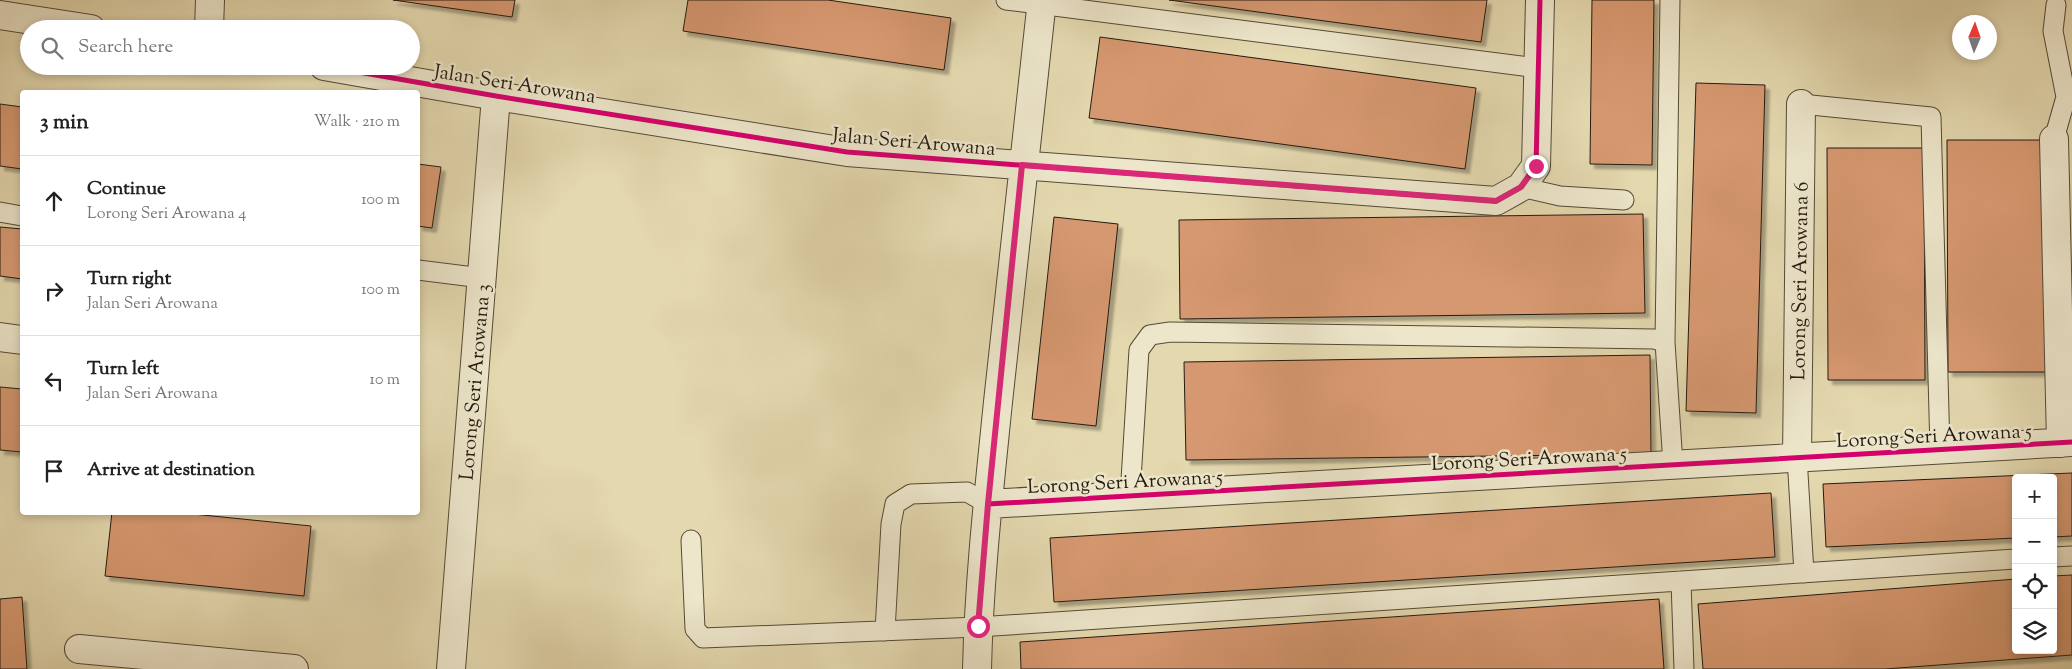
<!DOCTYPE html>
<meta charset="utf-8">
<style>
:root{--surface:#fff;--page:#f6f6f6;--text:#222;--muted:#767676;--line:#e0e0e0}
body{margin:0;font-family:"Sorts Mill Goudy",serif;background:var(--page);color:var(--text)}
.controls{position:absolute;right:15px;bottom:15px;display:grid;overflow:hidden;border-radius:5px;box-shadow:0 2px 8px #0003}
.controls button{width:45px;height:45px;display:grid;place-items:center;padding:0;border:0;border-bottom:1px solid var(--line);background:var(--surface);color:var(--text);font:25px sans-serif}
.compass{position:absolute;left:1952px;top:15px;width:45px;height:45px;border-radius:50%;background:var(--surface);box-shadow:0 2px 8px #0003;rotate:2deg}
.stop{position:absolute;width:15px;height:15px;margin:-11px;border:4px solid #db2777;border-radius:50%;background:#fff}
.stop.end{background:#db2777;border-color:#fff;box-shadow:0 1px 5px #0008}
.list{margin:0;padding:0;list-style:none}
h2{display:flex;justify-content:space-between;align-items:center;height:65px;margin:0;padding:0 20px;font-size:21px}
h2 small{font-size:16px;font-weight:400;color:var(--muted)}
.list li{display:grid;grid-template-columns:32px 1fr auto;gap:15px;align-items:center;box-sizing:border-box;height:90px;padding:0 20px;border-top:1px solid var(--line)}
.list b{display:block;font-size:19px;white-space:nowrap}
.list p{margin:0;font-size:16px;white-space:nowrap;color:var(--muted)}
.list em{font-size:16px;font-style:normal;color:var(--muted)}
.icon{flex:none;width:28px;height:28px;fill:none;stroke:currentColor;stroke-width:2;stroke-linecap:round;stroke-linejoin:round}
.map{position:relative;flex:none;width:2072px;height:669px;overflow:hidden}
.search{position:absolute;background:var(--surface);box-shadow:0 2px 8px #0003;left:20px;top:20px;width:400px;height:55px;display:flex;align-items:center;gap:12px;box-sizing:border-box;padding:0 18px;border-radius:28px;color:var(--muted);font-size:19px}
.panel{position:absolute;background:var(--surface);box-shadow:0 2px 8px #0003;left:20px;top:90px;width:400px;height:425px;border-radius:5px}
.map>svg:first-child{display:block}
</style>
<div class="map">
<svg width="2072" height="669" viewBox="0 0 2072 669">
<defs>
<filter id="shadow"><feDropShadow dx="4.5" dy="4.5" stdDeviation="1" flood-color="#0004"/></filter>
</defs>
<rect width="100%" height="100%" fill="#e4d8af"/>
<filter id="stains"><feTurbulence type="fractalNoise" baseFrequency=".004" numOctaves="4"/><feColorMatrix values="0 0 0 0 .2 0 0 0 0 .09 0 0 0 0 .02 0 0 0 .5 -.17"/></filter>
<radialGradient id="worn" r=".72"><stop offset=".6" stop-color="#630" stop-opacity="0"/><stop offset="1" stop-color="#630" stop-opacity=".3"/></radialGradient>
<path fill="#d6986f" stroke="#241b11" filter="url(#shadow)" d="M393 0H515L512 17Z
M688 0H828L951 18 944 70 683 31Z
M1169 0H1487L1481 42Z
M1592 0H1654L1652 165 1590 164Z
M1100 37 1476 88 1465 169 1089 118Z
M1696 83 1765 85 1756 413 1686 411Z
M0 104 22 107V169L0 166Z
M1947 140H2045L2046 372H1948Z
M1827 148H1924L1925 380H1828Z
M418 164 441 167 432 228 418 226Z
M1643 214 1645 313 1180 319 1179 220Z
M1054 217 1118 224 1096 426 1032 419Z
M0 227 22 229V279L0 276Z
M1650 355 1651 454 1186 460 1184 362Z
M0 387 22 389V452L0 450Z
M2072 473V536L2053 537V478H2016V538L1826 547 1823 484Z
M1771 493 1775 557 1054 602 1050 538Z
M112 512H173L311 526 304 596 105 576Z
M2072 575V655L1885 669H1703L1698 604 2016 579V650H2053V576Z
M22 597 27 669H0V599Z
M1659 599 1664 669H1021L1020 642Z"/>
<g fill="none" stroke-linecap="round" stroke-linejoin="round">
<defs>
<path id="service" d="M1006 0 1538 68
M1670 0 1665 342 1673 465
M1801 104 1931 117 1940 450
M2054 139 2066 97 2053 31 2056 5
M1521 187 1560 196 1624 200
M0 212 22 216
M418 270 482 278
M1797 457 1804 573
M1130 496 1139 350 1150 335 1170 332 1654 339 1665 342
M691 540 695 629 703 638 978 627 2016 559
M2053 557 2072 556
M1681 581 1684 669
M885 631 891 524 895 504 911 494 967 492 988 504"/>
<path id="minor" d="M0 15 91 29
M209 29 210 0
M324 66 496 96 847 152 1496 201 1521 187 1536 166 1540 0
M2054 139 2061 443
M0 337 22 340
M1797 457 1801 104
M988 504 2072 442
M79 649 294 669
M451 669 496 96
M977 669C979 580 989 491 998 402 1012 268 1027 134 1042 0"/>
</defs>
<use href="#service" stroke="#544a38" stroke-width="21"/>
<use href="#minor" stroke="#544a38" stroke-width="30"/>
<use href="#service" stroke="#ede6cb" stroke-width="19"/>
<use href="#minor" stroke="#ede6cb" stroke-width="28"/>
<defs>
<path id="cycleway" d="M324 66 496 96 847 152 1496 201 1521 187 1536 166 1540 0
M988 504 2072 442"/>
</defs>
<use href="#cycleway" stroke="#ede6cb" stroke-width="8"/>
<use href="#cycleway" stroke="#d6006c" stroke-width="5"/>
</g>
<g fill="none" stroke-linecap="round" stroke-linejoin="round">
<path stroke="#db2777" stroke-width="6" d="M978 626 988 504 1022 165 1496 201 1521 187 1536 166"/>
</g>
<g text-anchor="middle" stroke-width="5" stroke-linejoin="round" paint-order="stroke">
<g font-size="20" fill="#241b11" stroke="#ede6cb">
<text transform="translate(515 83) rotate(9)" y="7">Jalan Seri Arowana</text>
<text transform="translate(914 141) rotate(5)" y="7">Jalan Seri Arowana</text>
<text transform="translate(1799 281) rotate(-89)" y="7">Lorong Seri Arowana 6</text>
<text transform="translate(474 382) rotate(-85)" y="7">Lorong Seri Arowana 3</text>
<text transform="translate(1934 435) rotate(-3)" y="7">Lorong Seri Arowana 5</text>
<text transform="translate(1529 458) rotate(-3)" y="7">Lorong Seri Arowana 5</text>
<text transform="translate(1125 481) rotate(-3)" y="7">Lorong Seri Arowana 5</text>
</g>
</g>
<rect width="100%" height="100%" filter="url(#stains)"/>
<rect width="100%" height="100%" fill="url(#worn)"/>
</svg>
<div class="controls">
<button>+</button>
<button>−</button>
<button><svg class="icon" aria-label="locate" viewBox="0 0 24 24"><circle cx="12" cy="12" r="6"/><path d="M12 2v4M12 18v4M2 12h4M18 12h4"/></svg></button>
<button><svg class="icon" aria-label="layers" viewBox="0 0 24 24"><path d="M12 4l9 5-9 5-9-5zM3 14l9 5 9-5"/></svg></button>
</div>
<svg class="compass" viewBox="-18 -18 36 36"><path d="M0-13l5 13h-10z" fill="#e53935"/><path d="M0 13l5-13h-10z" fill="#767676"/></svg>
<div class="stop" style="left:978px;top:626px"></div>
<div class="stop end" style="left:1536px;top:166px"></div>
<div class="search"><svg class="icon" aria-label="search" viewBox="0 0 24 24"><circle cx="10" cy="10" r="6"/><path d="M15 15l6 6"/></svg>Search here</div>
<section class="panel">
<h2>3 min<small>Walk · 210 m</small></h2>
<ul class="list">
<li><svg class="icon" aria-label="ahead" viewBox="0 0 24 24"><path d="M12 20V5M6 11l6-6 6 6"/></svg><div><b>Continue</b><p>Lorong Seri Arowana 4</p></div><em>100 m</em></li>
<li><svg class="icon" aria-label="right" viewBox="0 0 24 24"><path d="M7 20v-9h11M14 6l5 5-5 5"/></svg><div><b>Turn right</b><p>Jalan Seri Arowana</p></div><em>100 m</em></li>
<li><svg class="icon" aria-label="left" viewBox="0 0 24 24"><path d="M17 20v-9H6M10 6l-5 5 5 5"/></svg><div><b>Turn left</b><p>Jalan Seri Arowana</p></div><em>10 m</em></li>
<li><svg class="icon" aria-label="arrive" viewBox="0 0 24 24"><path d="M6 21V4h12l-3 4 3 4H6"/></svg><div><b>Arrive at destination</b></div></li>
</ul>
</section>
</div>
